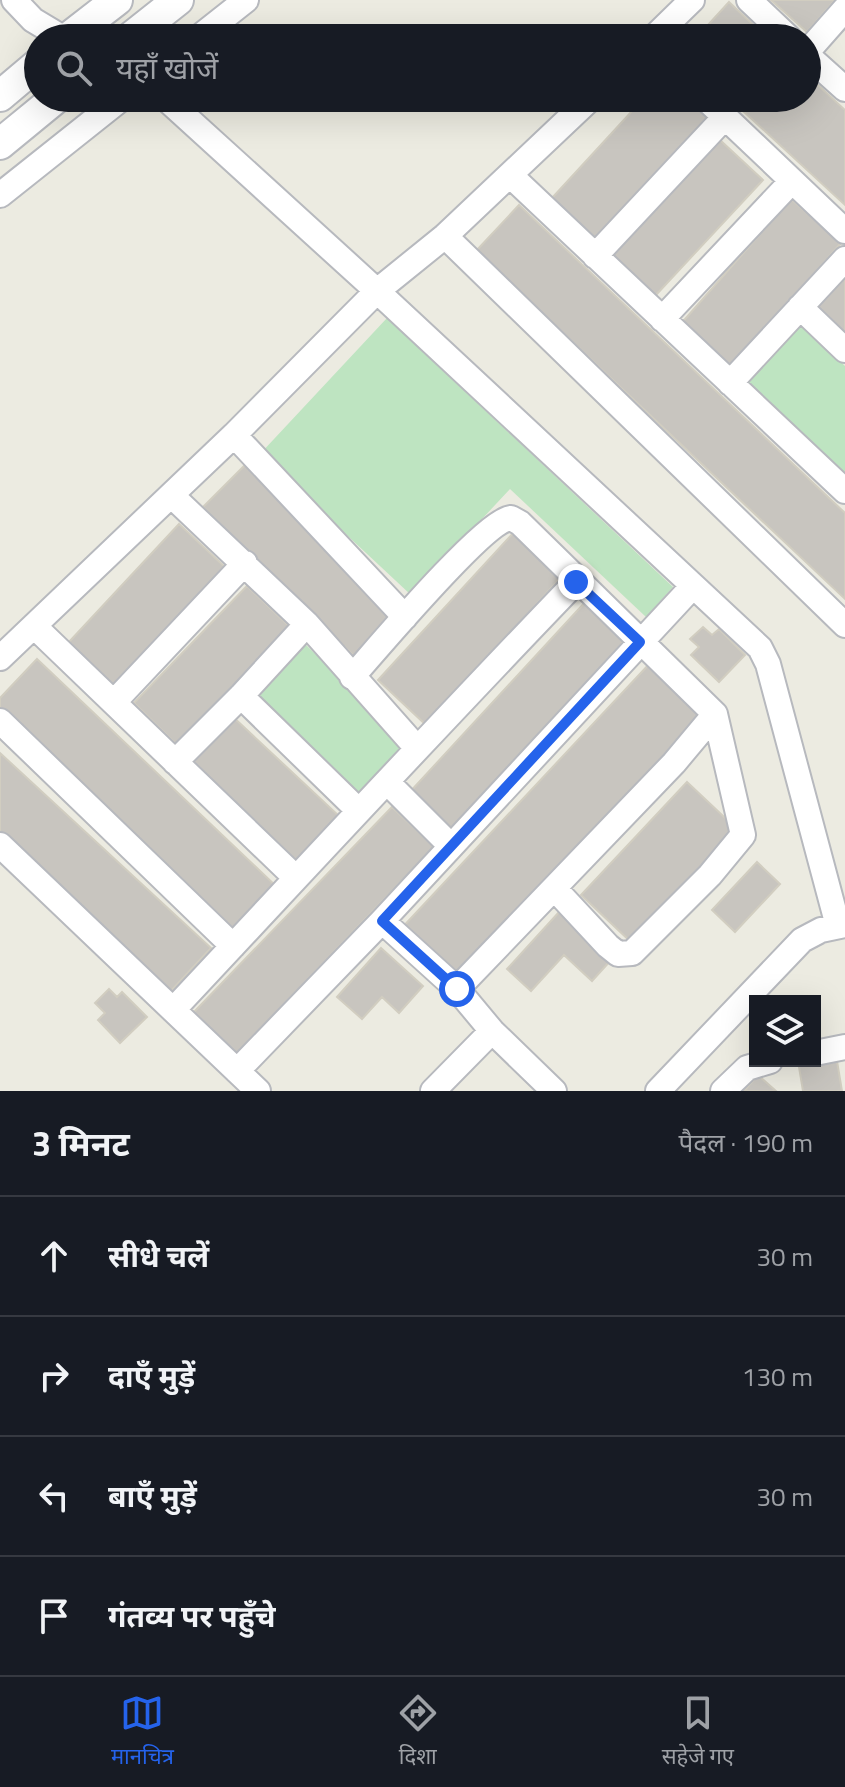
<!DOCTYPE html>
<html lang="hi">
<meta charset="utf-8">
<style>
:root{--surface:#171b24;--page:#20242c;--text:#f1f3f6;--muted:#9ea1a6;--line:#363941;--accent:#2563eb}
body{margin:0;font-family:"Titillium Web","Noto Sans Devanagari",sans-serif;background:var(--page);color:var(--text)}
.controls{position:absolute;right:24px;bottom:24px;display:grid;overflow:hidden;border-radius:0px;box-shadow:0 8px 32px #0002}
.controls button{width:72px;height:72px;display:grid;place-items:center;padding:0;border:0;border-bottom:2px solid var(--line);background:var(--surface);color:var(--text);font:40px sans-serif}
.stop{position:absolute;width:24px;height:24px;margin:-18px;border:6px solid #2563eb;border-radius:50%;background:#fff}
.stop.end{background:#2563eb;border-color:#fff;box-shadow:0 2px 8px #0008}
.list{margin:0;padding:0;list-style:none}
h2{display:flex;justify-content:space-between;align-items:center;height:104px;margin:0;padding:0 32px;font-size:34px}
h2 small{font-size:26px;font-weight:400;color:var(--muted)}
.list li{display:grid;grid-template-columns:52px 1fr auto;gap:24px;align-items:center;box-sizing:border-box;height:120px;padding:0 32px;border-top:2px solid var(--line)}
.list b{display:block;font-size:30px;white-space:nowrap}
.list em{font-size:26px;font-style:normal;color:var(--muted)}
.icon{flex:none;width:44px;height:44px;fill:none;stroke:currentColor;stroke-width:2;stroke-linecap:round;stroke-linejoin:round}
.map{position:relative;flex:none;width:845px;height:1091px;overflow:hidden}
.search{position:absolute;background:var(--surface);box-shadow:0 8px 32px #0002;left:24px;right:24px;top:24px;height:88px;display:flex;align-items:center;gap:20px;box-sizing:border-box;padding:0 28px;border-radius:44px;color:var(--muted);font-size:30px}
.sheet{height:584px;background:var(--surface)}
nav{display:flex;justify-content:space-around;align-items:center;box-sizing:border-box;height:112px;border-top:2px solid var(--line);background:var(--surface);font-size:22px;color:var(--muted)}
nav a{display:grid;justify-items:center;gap:4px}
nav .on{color:var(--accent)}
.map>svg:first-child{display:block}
</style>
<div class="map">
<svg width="845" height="1091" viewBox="0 0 845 1091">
<rect width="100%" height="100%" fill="#ecebe1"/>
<path fill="#bee4c1" d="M387 318 673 587 646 617 510 489 411 595 260 454Z
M797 320 845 366V482L740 381Z
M306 645 413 748 360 804 253 701Z"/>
<path fill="#c8c5bf" stroke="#d1cdc0" stroke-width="2" d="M771 0H835L807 32Z
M729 2 767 38H696Z
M807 75 845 110V205L729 98H807Z
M644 98H690L710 116 596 239 552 198Z
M720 140 763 180 655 296 612 256Z
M791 199 841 243 729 370 679 326Z
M519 205 845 513V599L476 251Z
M845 271V338L812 308Z
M247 463 398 613 355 657 203 507Z
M179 524 226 568 114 687 68 643Z
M515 531 563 575 426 725 378 680Z
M247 586 291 628 177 745 134 703Z
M588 599 629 637 449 832 408 794Z
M703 627 712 635 719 629 745 655 719 682 691 655 699 647 690 639Z
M37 659 279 889 238 933 0 707V698Z
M653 660 707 710 455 983 398 932Z
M231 715 340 817 297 863 188 760Z
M0 753 211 948 170 992 0 835Z
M687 782 738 830 632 943 581 895Z
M392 807 434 847 236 1054 193 1013Z
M757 862 780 884 735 932 712 910Z
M560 911 612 959 592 981 564 955 531 991 507 969Z
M381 948 423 986 399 1013 382 997 362 1019 337 997Z
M109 989 117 997 122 992 147 1017 120 1043 98 1020 105 1013 95 1003Z
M836 1055 842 1091H803L798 1061H815Z
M758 1075 776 1091H744Z"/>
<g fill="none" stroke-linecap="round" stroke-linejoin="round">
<defs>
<path id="minor" d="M14 0 33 20 63 38
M749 0 789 38
M198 38 246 0
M653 38 692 0
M807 52 845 9
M807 55 845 89
M165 98 377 291 760 648 768 664 838 926
M705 98 845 231
M511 176 845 491
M0 195 122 98
M445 236 845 625
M595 256 725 117
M800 307 845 350
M662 319 792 181
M730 383 845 259
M234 435 405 617
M171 495 307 624 416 747
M34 626 295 877
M0 658 234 435 377 291 445 236 591 98
M352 677C376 650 484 521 511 518L520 523 715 714 743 835 710 875 632 953 618 954 608 946 554 888
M241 696 359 811
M114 702 245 563
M0 721 233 946
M175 762 241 696 307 624
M388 783 451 846
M0 845 258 1091
M382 921 457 989 492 1031 554 1091
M457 989 674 763 715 714
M173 1010C307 867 440 723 576 582
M815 1053 845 1047
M237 1071 382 921 693 586
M433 1091 492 1031
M658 1091 802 940 821 930 845 925
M723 1091 747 1068 770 1061"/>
<path id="tertiary" d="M68 38 117 0
M130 38 178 0
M0 96 38 64
M0 144 56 98"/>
</defs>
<use href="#minor" stroke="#b7b9be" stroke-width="28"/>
<use href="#tertiary" stroke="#b7b9be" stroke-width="34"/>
<use href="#minor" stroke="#fff" stroke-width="24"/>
<use href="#tertiary" stroke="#fff" stroke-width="30"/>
</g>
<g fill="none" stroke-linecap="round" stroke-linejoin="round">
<path stroke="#2563eb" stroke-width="10" d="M457 989 382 921 640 642 576 582"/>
</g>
</svg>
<div class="controls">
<button><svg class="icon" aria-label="layers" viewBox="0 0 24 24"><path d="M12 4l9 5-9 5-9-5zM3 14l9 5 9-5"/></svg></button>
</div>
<div class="stop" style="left:457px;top:989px"></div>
<div class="stop end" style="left:576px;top:582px"></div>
<div class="search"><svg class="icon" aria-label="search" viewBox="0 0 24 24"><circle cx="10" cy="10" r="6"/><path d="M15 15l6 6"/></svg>यहाँ खोजें</div>
</div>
<section class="sheet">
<h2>3 मिनट<small>पैदल · 190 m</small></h2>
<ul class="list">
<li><svg class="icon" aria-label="ahead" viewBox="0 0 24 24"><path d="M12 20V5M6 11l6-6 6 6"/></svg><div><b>सीधे चलें</b></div><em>30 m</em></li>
<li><svg class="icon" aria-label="right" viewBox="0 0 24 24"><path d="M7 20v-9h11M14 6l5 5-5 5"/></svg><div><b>दाएँ मुड़ें</b></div><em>130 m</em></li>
<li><svg class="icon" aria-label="left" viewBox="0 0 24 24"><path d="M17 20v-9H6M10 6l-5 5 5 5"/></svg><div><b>बाएँ मुड़ें</b></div><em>30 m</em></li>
<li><svg class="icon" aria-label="arrive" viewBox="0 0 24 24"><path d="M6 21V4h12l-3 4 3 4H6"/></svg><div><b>गंतव्य पर पहुँचे</b></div></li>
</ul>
</section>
<nav>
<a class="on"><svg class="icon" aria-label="map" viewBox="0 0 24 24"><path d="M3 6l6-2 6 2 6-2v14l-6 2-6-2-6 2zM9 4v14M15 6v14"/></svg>मानचित्र</a>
<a><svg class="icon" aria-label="directions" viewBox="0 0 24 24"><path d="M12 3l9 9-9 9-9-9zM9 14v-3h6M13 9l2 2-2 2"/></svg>दिशा</a>
<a><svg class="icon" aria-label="saved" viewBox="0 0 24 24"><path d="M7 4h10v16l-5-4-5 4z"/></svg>सहेजे गए</a>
</nav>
